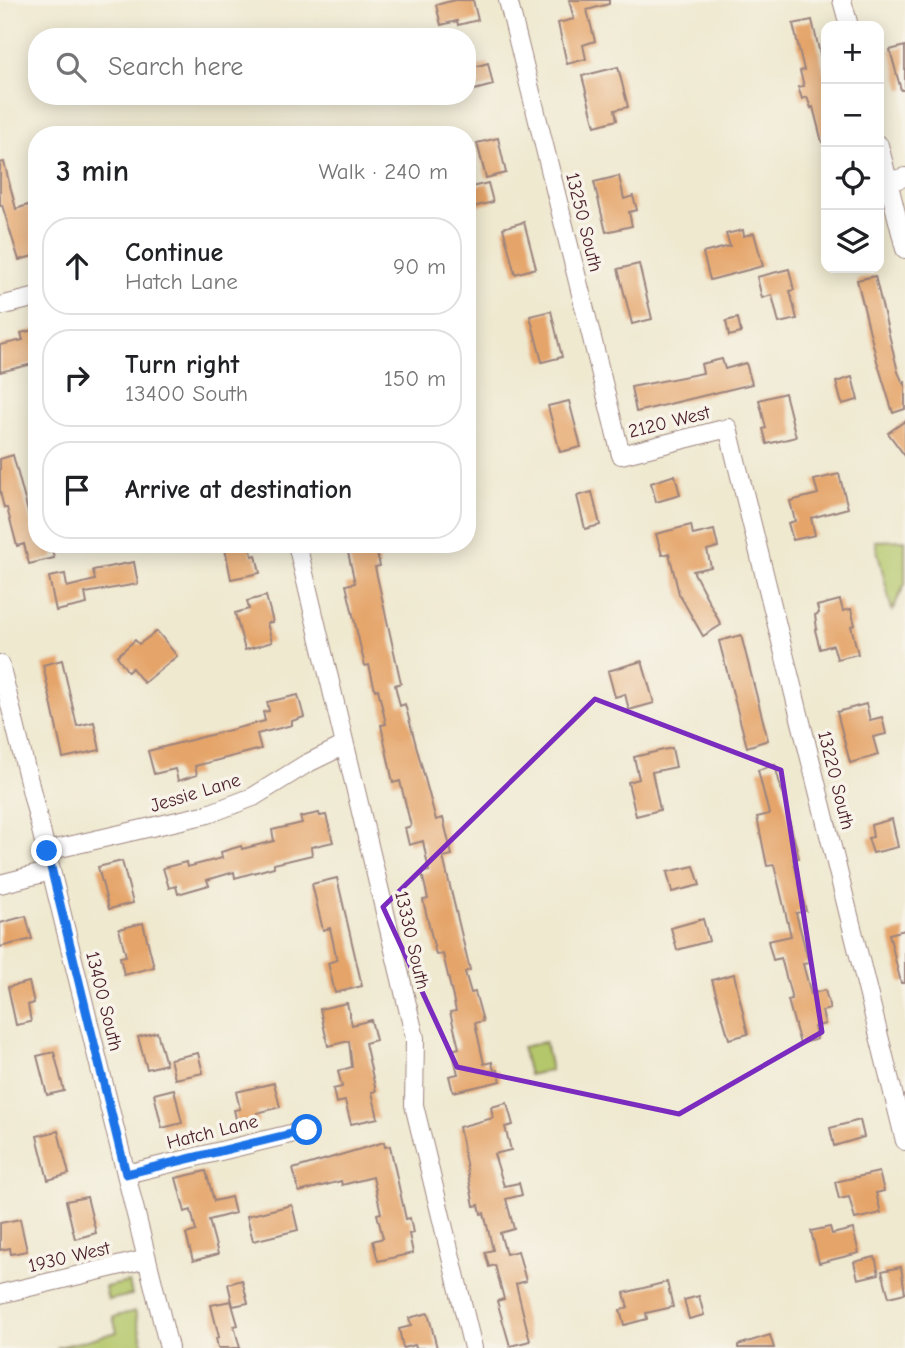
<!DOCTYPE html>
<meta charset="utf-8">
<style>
:root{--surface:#fff;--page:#f6f6f6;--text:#202124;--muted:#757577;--line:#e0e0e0}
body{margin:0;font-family:"Comic Neue",sans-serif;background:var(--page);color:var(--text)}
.controls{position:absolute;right:21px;top:21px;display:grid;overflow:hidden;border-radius:14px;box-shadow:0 4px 18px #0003}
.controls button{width:63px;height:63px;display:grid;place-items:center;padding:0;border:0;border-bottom:2px solid var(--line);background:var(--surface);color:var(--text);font:35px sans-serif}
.stop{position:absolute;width:21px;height:21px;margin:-16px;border:5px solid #1a73e8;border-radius:50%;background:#fff}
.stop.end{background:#1a73e8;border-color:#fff;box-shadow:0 2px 7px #0008}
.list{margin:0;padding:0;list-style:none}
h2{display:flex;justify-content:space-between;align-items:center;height:91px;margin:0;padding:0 28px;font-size:30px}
h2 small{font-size:23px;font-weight:400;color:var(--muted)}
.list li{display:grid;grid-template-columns:46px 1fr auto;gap:21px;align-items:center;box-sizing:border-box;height:98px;margin:0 14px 14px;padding:0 14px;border:2px solid var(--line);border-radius:28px}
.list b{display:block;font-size:26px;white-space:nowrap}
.list p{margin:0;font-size:23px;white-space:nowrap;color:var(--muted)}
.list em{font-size:23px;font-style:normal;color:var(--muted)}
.icon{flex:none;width:38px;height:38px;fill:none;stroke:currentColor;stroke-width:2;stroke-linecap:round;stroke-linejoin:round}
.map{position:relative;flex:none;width:905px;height:1348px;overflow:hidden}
.search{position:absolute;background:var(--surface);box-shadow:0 4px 18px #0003;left:28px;top:28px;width:448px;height:77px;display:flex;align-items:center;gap:18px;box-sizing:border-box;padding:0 24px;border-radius:28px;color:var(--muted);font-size:26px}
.panel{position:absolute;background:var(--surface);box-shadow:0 4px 18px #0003;left:28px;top:126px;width:448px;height:427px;border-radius:28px}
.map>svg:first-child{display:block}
</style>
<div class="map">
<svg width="905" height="1348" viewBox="0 0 905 1348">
<rect width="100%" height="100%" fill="#f7f3e8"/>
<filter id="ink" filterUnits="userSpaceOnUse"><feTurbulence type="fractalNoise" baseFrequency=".0143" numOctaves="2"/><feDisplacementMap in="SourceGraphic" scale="14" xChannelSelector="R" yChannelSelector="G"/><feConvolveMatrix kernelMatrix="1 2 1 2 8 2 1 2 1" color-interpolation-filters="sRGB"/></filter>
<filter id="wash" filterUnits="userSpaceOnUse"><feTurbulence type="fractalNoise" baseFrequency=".00686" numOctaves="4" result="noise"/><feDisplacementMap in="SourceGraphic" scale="28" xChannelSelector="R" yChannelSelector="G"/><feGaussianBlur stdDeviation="1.57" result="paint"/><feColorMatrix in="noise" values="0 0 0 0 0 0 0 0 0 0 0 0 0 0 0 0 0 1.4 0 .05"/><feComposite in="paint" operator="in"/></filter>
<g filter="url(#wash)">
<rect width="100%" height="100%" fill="#efe9d0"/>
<path fill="#b4c76b" stroke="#7f734b" stroke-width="2" d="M905 540V584L892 611 875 541Z
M545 1042 551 1070 529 1075 522 1047Z
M129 1282 132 1295 108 1300 105 1287Z
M135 1311 144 1348H56L117 1332 113 1317Z"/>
<g id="blocks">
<path fill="#e5a469" d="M455 0H473L478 20 458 25 457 21 441 25 436 5Z
M569 0H609V4L587 10 595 41 583 45 586 59 567 64 558 23 574 19Z
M812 20 826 80V142H822L813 107 811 108 807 97 802 99 798 87 804 86 800 71 804 70 793 24Z
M905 46V90H901L890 50Z
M488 63 493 85 467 92V69Z
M618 67 628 107 615 110 617 120 595 126 582 76Z
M498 138 506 173 486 178 477 143Z
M4 162 16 209 37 202V255L19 260 2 205 0 206V163Z
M619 176 624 199 633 196 637 210 629 212 632 226 606 232 594 182Z
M488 183 493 202 469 208 467 188Z
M524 222 536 268 515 274 503 228Z
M743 230 744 236 754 233 763 266 710 280 703 253 730 246 726 234Z
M639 264 652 319 632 324 618 269Z
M789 269 794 290 790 291 797 319 779 323 772 295 762 298 757 277Z
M875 276 898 372 903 383 905 382V409L893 413 877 361 857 280Z
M551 311 562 357 542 362 530 316Z
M738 318 741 333 729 336 726 321Z
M37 329V363L0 372V345L23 340 21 333Z
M722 359 725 369 746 363 752 384 636 412 631 387 703 373 701 364Z
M852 377 858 400 842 404 836 382Z
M785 393 796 437 767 444 763 429 766 428 759 400Z
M569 401 581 447 560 452 548 406Z
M905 421V456L888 433Z
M13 455 31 523 37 522V544H51L54 558 29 564 24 544 17 546 7 508H4L0 492V459Z
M839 474 848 508 811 518 815 535 793 540 788 523 795 521 790 501 818 494 814 480Z
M675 475 680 495 656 502 651 483Z
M592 492 600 525 585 529 577 496Z
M691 525 693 535 714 530 718 547 707 550 711 567 693 571 721 625 703 636 679 594 669 553 662 555 656 534Z
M224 544H250L252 556 256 555 260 573 231 579Z
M346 544H375L380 566 375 567 401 683 395 685 400 706 405 704 436 820 443 818 452 855 443 857 470 970 465 972 471 993 475 992 483 1021 475 1023 484 1064 492 1062 494 1071 498 1070 501 1081 453 1092 449 1076 458 1074 452 1050 459 1048 450 1012 456 1011 443 954 436 955 423 900 428 899 422 873 429 871 423 841 409 845 405 828 411 826 400 781 393 783 381 725 386 724 378 689 375 690 369 665 365 666 346 585 355 583Z
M134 562 138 584 85 593 87 604 56 611 49 577 65 574 67 587 95 580 93 570Z
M266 596 273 622 267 623 272 642 245 650 235 613 249 609 247 601Z
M840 600 843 611 851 609 855 625 851 626 858 654 837 659 833 645 820 649 815 630 817 629 815 615 819 613 817 606Z
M157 631 177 656 144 683 132 668 128 672 117 656 135 640 139 644Z
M741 635 768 740 747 747 719 641Z
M62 660 77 726 94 722 100 750 63 758 43 665Z
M642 661 654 703 629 710 625 694 615 697 608 671Z
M298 695 304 717 292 721V725L257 734 261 749 195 766 197 775 178 781 175 769 154 774 148 751 265 721 263 712 269 711 267 702Z
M866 704 870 720 882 717 886 734 873 737 878 755 850 763 837 712Z
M672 748 676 767 652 772 660 810 636 816 628 782 639 779 634 757Z
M775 765 799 858 793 859 806 911 796 913 809 963 803 964 811 994 825 990 830 1009 822 1011 825 1024 814 1027 817 1039 800 1044 788 1000 792 999 781 958 773 960 768 941 791 936 774 865 767 866 757 817 769 814 758 770Z
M319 813 320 816 326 815 333 842 311 847 312 855 274 864V867L235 878 234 872 207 880 209 885 178 894 176 886 169 888 163 868 186 862 187 867 222 858 221 852 241 846 242 849 274 841 272 830 302 823 300 817Z
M892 819 898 847 873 853 868 838 873 837 871 825Z
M122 861 133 903 109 909 98 867Z
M694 866 700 885 672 892 667 872Z
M337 878 362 986 335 993 328 963 337 960 330 928 323 930 312 884Z
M26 916 32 939 0 947V923Z
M703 919 709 941 677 950 671 928Z
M143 923 154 967 124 975 120 957 126 956 119 929Z
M905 930V983H901L889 934Z
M734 974 748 1034 729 1039 712 980Z
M29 982 34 1003 28 1005 31 1022 16 1025 8 987Z
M347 1003 352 1025 371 1020 376 1040 365 1043 376 1091 372 1092 378 1118 351 1124 345 1101 336 1103 333 1089 342 1087 338 1071 352 1067 349 1041 328 1046 320 1009Z
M157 1032 166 1064 147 1069 138 1037Z
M54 1052 64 1091 47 1095 37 1056Z
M198 1053 203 1073 175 1079 170 1059Z
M274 1083 280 1107 257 1113 259 1122 238 1127 234 1110 240 1109 236 1092Z
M174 1089 182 1123 162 1128 154 1094Z
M507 1103 513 1125 505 1127 511 1150 494 1154 504 1186 519 1183 522 1195 506 1199 514 1229 500 1233 506 1254 518 1251 526 1281 516 1284 530 1341 510 1346 497 1301 504 1299 495 1265 489 1267 485 1252 493 1250 484 1213 481 1214 479 1205 474 1206 459 1127 493 1118 491 1107Z
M860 1120 864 1137 834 1146 830 1128Z
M58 1131 69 1174 48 1180 37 1136Z
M384 1142 385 1147 390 1146 406 1219 410 1218 413 1233 409 1234 413 1253 378 1261 373 1241 383 1238 377 1214 381 1213 373 1177 342 1185 341 1181 299 1192 293 1169Z
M206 1171 214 1201 231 1197 235 1213 209 1220 218 1254 193 1261 186 1234 196 1231 191 1210 185 1212 176 1178Z
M879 1172 884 1191 876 1193 881 1213 855 1219 849 1197 839 1199 835 1182Z
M87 1197 96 1233 75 1239 66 1201Z
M292 1205 298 1230 253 1241 247 1216Z
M20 1219 27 1251 11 1254 10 1248 0 1250V1223Z
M830 1227 832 1234 853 1229 859 1253 819 1263 811 1231Z
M875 1257 879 1274 858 1279 854 1262Z
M901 1267 905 1293 889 1297 882 1271Z
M242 1280 248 1303 233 1306 228 1284Z
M667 1282 673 1307 646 1313 647 1319 624 1325 620 1310 628 1308 624 1293Z
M699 1296 704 1315 689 1319 684 1300Z
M231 1301 238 1325 234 1326 240 1348H218L216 1338 219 1337 211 1305Z
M428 1313 437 1348H416L415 1345 403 1348 399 1329 411 1326 409 1318Z
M770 1335 774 1348H738V1345Z"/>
</g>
</g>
<g filter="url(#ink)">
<use href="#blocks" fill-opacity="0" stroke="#9c847e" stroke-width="2"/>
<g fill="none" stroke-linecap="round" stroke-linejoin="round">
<defs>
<path id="minor" d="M508 0 621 455 728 428 905 1141
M842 0 849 26
M879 145 905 249
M888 182 905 177
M0 306 37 297
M297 544 415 1038 414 1105 473 1348
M0 664 169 1348
M47 851 208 814 253 797 306 764 345 745
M0 884 51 871
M126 1174 307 1130
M0 1294 147 1259"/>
</defs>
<use href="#minor" stroke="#9c847e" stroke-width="20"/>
<use href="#minor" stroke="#fff" stroke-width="18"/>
</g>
</g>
<g fill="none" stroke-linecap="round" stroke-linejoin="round" filter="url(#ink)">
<path stroke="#1a73e8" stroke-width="9" d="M47 851 126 1174 307 1130"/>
</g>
<path fill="none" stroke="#7b2cbf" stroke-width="5" stroke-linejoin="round" d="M595 699 781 770 822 1032 679 1114 457 1067 383 907Z"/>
<g text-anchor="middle" stroke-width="7" stroke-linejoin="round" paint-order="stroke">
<g font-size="19" fill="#4a1f2b" stroke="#f7f3e8">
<text transform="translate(585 222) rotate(76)" y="7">13250 South</text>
<text transform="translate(669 421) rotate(-14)" y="7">2120 West</text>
<text transform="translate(837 780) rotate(76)" y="7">13220 South</text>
<text transform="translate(195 792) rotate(-17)" y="7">Jessie Lane</text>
<text transform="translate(413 940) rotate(77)" y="7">13330 South</text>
<text transform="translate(105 1001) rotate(76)" y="7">13400 South</text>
<text transform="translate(212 1131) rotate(-14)" y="7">Hatch Lane</text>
<text transform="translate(69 1256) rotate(-13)" y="7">1930 West</text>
</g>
</g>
</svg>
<div class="controls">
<button>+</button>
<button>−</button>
<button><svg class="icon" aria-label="locate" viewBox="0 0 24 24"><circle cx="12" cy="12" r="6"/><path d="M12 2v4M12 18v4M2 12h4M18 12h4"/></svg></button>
<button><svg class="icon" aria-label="layers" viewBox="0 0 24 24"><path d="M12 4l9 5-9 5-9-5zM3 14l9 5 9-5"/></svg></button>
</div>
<div class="stop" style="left:307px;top:1130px"></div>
<div class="stop end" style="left:47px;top:851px"></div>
<div class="search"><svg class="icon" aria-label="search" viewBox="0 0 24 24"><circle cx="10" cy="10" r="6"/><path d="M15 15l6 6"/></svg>Search here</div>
<section class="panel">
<h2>3 min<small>Walk · 240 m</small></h2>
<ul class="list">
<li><svg class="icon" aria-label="ahead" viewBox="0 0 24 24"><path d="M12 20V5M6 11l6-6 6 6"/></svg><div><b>Continue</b><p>Hatch Lane</p></div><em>90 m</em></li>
<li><svg class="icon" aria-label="right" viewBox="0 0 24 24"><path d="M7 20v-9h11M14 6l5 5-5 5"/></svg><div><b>Turn right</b><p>13400 South</p></div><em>150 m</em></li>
<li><svg class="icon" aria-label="arrive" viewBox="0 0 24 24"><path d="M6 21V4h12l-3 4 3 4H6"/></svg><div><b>Arrive at destination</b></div></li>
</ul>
</section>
</div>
